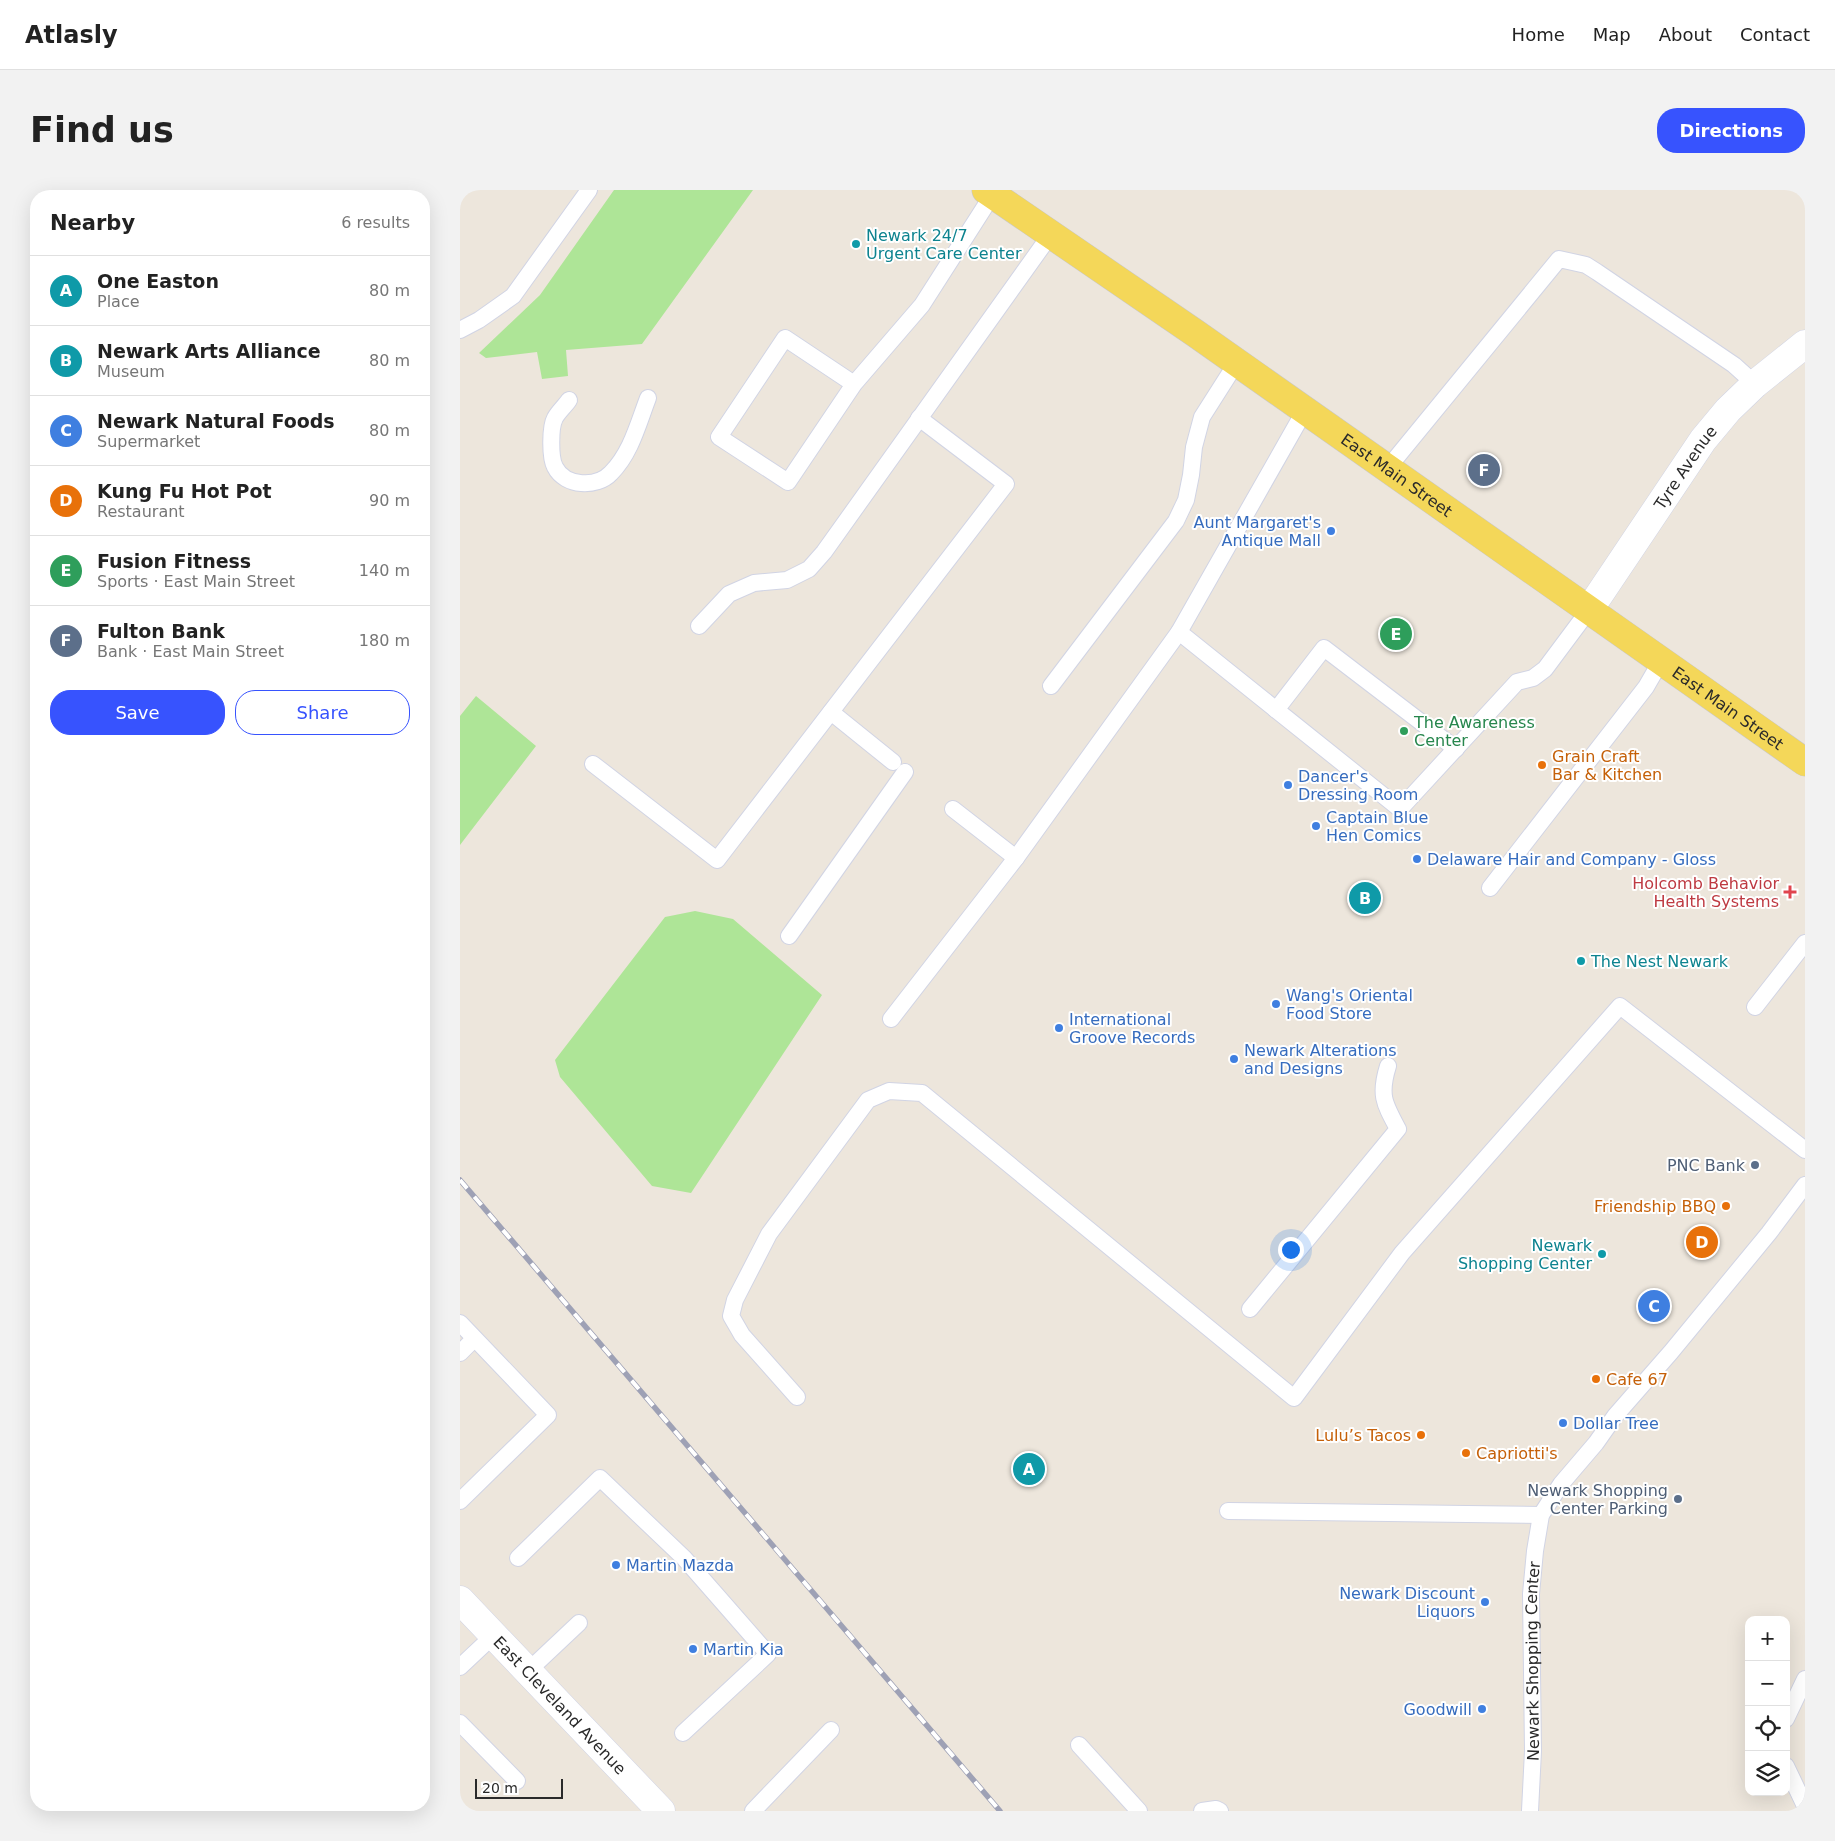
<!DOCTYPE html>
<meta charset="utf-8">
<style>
:root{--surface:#fff;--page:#f2f2f2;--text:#222;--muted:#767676;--line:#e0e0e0;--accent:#3753fe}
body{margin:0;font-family:"DejaVu Sans",sans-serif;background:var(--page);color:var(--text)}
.controls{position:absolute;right:15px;bottom:15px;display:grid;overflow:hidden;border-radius:10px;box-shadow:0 5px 20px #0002}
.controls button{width:45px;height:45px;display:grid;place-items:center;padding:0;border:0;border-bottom:1px solid var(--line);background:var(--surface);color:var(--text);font:25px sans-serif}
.scale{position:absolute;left:15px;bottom:12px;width:88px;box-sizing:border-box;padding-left:5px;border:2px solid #2a2a2a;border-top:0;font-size:14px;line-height:18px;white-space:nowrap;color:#2a2a2a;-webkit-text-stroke:4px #fff;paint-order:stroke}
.you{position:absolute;left:830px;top:1059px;width:18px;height:18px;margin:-12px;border:4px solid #fff;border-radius:50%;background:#1a73e8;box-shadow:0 0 0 8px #1a73e833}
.badge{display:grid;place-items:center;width:32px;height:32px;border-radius:50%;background:var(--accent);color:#fff;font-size:16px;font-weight:700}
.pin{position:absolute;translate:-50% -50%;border:2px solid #fff;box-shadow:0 1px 5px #0006}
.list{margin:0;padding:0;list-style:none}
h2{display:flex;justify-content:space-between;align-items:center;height:65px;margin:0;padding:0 20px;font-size:21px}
h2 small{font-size:16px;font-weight:400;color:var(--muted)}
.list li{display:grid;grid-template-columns:32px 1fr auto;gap:15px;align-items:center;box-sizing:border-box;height:70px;padding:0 20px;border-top:1px solid var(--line)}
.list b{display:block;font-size:19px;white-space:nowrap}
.list p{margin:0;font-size:16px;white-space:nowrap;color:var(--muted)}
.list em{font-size:16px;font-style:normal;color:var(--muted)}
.actions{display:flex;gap:10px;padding:15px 20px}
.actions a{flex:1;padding:11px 0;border:1px solid var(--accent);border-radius:20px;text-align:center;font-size:18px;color:var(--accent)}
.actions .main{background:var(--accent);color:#fff}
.icon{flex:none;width:28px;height:28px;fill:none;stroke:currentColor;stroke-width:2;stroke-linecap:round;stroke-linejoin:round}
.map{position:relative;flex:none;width:1345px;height:1621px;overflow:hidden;border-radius:20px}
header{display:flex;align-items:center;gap:30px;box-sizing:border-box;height:70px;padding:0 25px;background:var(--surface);border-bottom:1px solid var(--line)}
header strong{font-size:24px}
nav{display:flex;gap:28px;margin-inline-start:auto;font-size:18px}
.intro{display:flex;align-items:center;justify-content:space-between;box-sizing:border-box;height:120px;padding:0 30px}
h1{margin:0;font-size:35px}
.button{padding:12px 22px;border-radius:20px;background:var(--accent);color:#fff;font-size:18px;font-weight:700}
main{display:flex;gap:30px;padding:0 30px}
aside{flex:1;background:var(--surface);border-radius:20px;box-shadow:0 5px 20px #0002}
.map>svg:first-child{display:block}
</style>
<header>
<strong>Atlasly</strong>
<nav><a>Home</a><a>Map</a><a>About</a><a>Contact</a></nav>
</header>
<div class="intro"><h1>Find us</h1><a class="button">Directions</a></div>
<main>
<aside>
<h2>Nearby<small>6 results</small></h2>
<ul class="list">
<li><span class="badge" style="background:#0f9aa8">A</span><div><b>One Easton</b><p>Place</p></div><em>80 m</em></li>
<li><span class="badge" style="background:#0f9aa8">B</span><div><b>Newark Arts Alliance</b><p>Museum</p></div><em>80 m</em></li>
<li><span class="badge" style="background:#3f7fe0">C</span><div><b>Newark Natural Foods</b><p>Supermarket</p></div><em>80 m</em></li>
<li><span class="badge" style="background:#e8710a">D</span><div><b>Kung Fu Hot Pot</b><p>Restaurant</p></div><em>90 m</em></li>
<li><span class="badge" style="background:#2e9e5b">E</span><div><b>Fusion Fitness</b><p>Sports · East Main Street</p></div><em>140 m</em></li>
<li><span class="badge" style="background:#5c6f8a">F</span><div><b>Fulton Bank</b><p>Bank · East Main Street</p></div><em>180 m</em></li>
</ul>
<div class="actions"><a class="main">Save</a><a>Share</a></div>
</aside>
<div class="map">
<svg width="1345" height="1621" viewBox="0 0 1345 1621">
<rect width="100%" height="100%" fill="#ede6dc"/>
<path fill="#aee597" d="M154 0H293L182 154 106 160 108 186 82 189 77 162 26 168 19 163 80 105Z
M16 506 76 556 0 655V526Z
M235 721 273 729 362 805 231 1003 192 996 100 887 95 870 205 727Z"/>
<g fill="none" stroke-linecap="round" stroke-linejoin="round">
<defs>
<g id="lane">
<path d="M0 140 19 130 53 106 129 0"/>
<path d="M394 194 325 148 259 247 328 292 394 194 462 115 533 4"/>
<path d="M109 210C105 216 98 222 95 228 90 237 90 268 95 277 105 297 137 298 151 283 171 263 178 234 188 208"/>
<path d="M927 279 1099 69 1126 75 1137 82 1274 175 1295 194"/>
<path d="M239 436 269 404 294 393 327 390 349 379 364 362 591 44"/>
<path d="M719 442 940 619 1057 492 1073 488 1085 479 1129 420"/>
<path d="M591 496 716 331 726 310 731 285 734 257 742 227 777 172"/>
<path d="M816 520 864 458 996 559"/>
<path d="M371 522 433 572"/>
<path d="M133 574 257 670 546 294 459 228"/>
<path d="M493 619 556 668"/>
<path d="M1030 698 1186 497 1201 471"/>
<path d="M329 746 445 582"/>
<path d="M1295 817 1345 753"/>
<path d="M431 829 556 668 719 442 845 220"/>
<path d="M790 1119 938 939C924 913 919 905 928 876"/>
<path d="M0 1133 88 1225 0 1311"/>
<path d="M0 1163 14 1149"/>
<path d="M337 1207 282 1145 271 1126 275 1110 309 1044 408 910 429 901 462 903 834 1208 942 1063 1160 816 1345 960"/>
<path d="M768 1321 1081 1325"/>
<path d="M58 1368 140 1288 224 1368 308 1464 223 1543"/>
<path d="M0 1477 34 1445"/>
<path d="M68 1481 119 1433"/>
<path d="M1326 1529 1345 1489"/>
<path d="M0 1533 57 1591"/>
<path d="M619 1555 679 1621"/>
<path d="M1326 1576 1345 1616"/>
<path d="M293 1621 371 1540"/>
<path d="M742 1621 756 1619 760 1621"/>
<path id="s1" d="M1070 1621 1073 1561 1071 1404 1075 1361 1081 1325 1101 1294 1136 1253 1155 1226 1211 1162 1309 1043 1345 995"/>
</g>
<g id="street">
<path id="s2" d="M1129 420 1243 250 1268 220 1295 194 1345 154"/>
</g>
<g id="secondary">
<path id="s3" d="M0 1410 201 1621"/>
</g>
<g id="primary">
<path id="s4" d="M526 0 735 143 1345 572"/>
</g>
</defs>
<use href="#lane" stroke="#d1d4e4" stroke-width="18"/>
<use href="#street" stroke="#d1d4e4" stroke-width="29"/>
<use href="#secondary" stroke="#d1d4e4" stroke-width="29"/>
<use href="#primary" stroke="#c8c8c8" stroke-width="29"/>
<use href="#lane" stroke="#fff" stroke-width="16"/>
<use href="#street" stroke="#fff" stroke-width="28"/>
<use href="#secondary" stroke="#fff" stroke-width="28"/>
<use href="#primary" stroke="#f4d759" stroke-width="28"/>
<defs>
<path id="rail" d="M0 990 540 1621"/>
</defs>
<use href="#rail" stroke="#9ea1b5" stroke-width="5.5"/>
<use href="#rail" stroke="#fff" stroke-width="4" stroke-dasharray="11" stroke-linecap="butt"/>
</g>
<g fill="#0f9aa8" stroke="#fff" stroke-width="2">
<circle cx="396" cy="54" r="5"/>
<circle cx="1121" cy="771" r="5"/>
<circle cx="1142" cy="1064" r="5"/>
</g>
<g fill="#3f7fe0" stroke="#fff" stroke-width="2">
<circle cx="871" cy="341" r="5"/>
<circle cx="828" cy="595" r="5"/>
<circle cx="856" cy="636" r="5"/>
<circle cx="957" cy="669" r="5"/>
<circle cx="816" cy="814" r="5"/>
<circle cx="599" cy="838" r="5"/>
<circle cx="774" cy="869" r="5"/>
<circle cx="1103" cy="1233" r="5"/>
<circle cx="156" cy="1375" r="5"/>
<circle cx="1025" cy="1412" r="5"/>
<circle cx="233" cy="1459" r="5"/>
<circle cx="1022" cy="1519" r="5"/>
</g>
<circle fill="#2e9e5b" stroke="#fff" stroke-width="2" cx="944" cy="541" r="5"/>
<g fill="#e8710a" stroke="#fff" stroke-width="2">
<circle cx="1082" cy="575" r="5"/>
<circle cx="1266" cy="1016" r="5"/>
<circle cx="1136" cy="1189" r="5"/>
<circle cx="961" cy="1245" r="5"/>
<circle cx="1006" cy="1263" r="5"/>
</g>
<path fill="#e0444e" stroke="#fff" stroke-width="2" d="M1327.5 694.5h5v5h5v5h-5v5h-5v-5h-5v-5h5z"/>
<g fill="#5c6f8a" stroke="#fff" stroke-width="2">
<circle cx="1295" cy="975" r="5"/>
<circle cx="1218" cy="1309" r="5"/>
</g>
<g text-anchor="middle" stroke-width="4" stroke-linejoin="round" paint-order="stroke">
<g font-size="16" fill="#0d838f" stroke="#fff" text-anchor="start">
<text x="406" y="51">Newark 24/7<tspan x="406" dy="18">Urgent Care Center</tspan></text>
<text x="1131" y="777">The Nest Newark</text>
<text x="1132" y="1061" text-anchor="end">Newark<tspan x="1132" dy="18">Shopping Center</tspan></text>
</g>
<g font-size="16" fill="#2a2a2a" stroke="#fff">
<text dy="6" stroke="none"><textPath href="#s2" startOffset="172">Tyre Avenue</textPath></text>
<text dy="6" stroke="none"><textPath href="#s4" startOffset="500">East Main Street</textPath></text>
<text dy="6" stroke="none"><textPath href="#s4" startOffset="905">East Main Street</textPath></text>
<text dy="6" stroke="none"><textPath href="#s1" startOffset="150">Newark Shopping Center</textPath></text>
<text dy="6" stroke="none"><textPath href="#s3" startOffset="145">East Cleveland Avenue</textPath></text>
</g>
<g font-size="16" fill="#366cbe" stroke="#fff" text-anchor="start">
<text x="861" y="338" text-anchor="end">Aunt Margaret's<tspan x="861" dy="18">Antique Mall</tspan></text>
<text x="838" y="592">Dancer's<tspan x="838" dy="18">Dressing Room</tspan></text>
<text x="866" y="633">Captain Blue<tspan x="866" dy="18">Hen Comics</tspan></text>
<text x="967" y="675">Delaware Hair and Company - Gloss</text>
<text x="826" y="811">Wang's Oriental<tspan x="826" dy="18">Food Store</tspan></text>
<text x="609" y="835">International<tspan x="609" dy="18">Groove Records</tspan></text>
<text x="784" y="866">Newark Alterations<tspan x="784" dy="18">and Designs</tspan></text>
<text x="1113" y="1239">Dollar Tree</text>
<text x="166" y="1381">Martin Mazda</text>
<text x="1015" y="1409" text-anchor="end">Newark Discount<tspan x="1015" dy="18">Liquors</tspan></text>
<text x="243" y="1465">Martin Kia</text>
<text x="1012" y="1525" text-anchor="end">Goodwill</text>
</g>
<g font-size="16" fill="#27864d" stroke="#fff" text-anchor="start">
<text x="954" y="538">The Awareness<tspan x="954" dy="18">Center</tspan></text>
</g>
<g font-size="16" fill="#c56008" stroke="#fff" text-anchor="start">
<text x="1092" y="572">Grain Craft<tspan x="1092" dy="18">Bar &amp; Kitchen</tspan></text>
<text x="1256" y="1022" text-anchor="end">Friendship BBQ</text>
<text x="1146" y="1195">Cafe 67</text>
<text x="951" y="1251" text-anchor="end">Lulu’s Tacos</text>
<text x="1016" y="1269">Capriotti's</text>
</g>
<g font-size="16" fill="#be3a42" stroke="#fff" text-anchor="end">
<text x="1319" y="699">Holcomb Behavior<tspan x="1319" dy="18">Health Systems</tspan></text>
</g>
<g font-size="16" fill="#4e5e75" stroke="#fff" text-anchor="end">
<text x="1285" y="981">PNC Bank</text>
<text x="1208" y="1306">Newark Shopping<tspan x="1208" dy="18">Center Parking</tspan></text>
</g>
</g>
</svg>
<div class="controls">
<button>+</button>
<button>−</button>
<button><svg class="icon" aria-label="locate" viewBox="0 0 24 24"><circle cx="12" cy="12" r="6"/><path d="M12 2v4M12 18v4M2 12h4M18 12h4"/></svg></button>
<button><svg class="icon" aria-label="layers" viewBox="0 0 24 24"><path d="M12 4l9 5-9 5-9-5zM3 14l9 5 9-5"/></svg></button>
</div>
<div class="scale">20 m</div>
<div class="you"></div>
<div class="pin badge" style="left:569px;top:1279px;background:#0f9aa8">A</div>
<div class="pin badge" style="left:905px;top:708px;background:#0f9aa8">B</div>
<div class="pin badge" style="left:1194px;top:1116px;background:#3f7fe0">C</div>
<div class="pin badge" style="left:1242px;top:1052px;background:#e8710a">D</div>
<div class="pin badge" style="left:936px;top:444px;background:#2e9e5b">E</div>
<div class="pin badge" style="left:1024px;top:280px;background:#5c6f8a">F</div>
</div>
</main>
